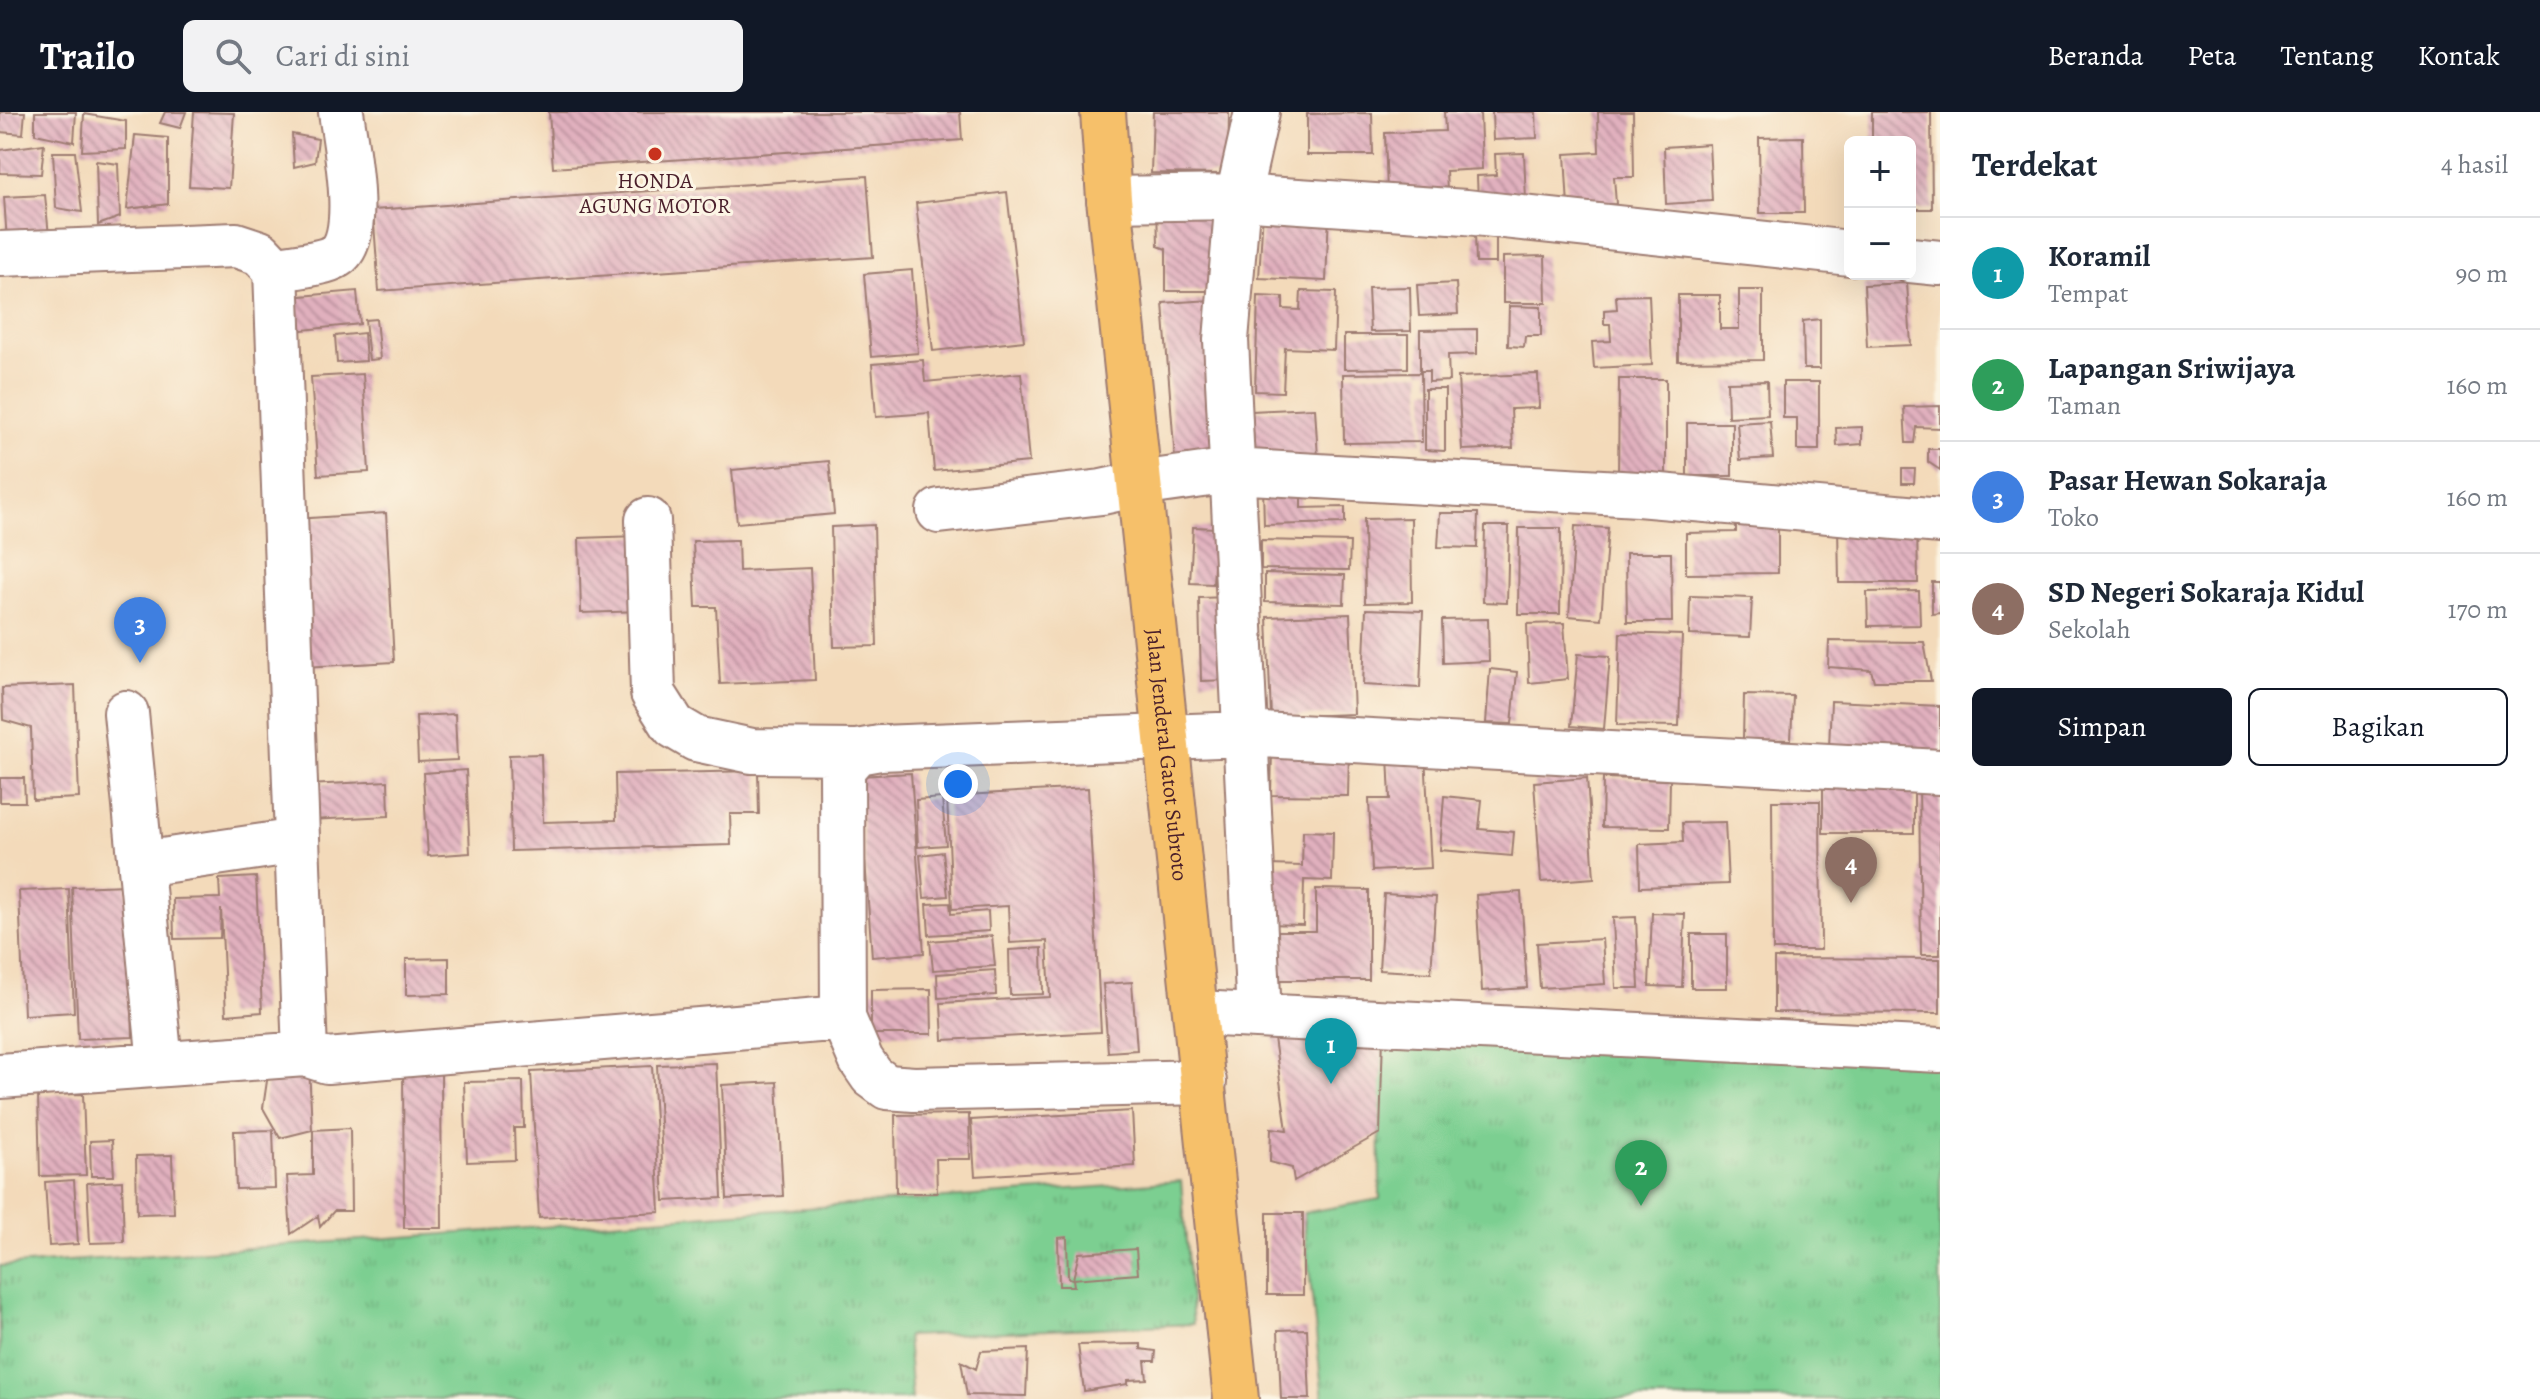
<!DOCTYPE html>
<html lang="id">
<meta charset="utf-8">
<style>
:root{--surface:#fff;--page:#f2f2f3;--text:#1f2937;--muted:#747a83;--line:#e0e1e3;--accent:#111827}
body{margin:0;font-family:Alegreya,serif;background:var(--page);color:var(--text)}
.controls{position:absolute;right:24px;top:24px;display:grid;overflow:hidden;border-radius:12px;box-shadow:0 8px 32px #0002}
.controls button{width:72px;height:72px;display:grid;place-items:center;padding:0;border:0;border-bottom:2px solid var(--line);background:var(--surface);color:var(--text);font:40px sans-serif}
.you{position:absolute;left:958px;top:672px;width:28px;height:28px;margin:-20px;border:6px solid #fff;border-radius:50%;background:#1a73e8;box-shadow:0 0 0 12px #1a73e833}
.badge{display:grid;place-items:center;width:52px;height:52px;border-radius:50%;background:var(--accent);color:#fff;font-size:26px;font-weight:700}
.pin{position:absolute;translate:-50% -66px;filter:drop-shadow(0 2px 4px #0008)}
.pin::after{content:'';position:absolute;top:42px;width:28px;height:24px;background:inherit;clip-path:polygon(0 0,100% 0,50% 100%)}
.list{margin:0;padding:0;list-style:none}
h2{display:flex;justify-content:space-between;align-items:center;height:104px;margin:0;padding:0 32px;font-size:34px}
h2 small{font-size:26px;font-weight:400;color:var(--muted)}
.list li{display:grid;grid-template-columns:52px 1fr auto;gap:24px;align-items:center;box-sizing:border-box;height:112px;padding:0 32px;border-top:2px solid var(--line)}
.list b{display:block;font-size:30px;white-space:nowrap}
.list p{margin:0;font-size:26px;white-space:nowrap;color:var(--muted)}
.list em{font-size:26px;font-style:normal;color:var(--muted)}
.actions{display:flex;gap:16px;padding:24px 32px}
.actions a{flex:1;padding:18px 0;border:2px solid var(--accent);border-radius:12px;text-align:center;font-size:28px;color:var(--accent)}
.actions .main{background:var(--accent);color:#fff}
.icon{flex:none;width:44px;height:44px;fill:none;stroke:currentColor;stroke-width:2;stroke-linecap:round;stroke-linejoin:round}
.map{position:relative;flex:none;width:1940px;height:1287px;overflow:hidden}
header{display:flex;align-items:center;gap:48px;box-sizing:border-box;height:112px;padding:0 40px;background:var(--accent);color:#fff}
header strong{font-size:38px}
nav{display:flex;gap:44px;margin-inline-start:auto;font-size:28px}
.search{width:560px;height:72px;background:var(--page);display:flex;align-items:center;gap:20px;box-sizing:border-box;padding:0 28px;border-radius:12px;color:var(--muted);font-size:30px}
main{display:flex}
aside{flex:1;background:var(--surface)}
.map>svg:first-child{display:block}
</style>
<header>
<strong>Trailo</strong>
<div class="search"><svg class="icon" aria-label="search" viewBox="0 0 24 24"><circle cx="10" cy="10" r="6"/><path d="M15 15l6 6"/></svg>Cari di sini</div>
<nav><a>Beranda</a><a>Peta</a><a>Tentang</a><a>Kontak</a></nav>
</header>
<main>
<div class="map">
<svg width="1940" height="1287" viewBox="0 0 1940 1287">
<defs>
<pattern id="grass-tufts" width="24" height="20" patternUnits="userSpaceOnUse" patternTransform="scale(2)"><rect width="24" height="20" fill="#7ccf91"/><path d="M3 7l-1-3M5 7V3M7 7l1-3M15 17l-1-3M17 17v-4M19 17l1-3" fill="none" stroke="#6db17d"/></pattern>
<pattern id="building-back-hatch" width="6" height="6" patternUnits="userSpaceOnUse" patternTransform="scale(2)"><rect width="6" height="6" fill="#e1b0be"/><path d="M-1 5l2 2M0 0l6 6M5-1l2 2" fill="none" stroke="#b88f9b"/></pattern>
</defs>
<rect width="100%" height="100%" fill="#fcf5e5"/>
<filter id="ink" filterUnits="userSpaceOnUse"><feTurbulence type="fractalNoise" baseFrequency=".0125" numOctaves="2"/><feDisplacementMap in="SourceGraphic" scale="16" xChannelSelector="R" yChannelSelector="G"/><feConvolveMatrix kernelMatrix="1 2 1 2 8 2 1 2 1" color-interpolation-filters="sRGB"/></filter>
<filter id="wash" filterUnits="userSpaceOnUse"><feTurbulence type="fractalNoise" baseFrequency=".006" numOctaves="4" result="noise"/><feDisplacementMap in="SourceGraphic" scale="32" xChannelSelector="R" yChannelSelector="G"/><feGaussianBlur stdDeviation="1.8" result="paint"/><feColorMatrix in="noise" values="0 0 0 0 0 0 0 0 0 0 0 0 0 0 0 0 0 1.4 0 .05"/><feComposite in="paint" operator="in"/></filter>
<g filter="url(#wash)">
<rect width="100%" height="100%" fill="#f3daba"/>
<path fill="url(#grass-tufts)" stroke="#63775e" stroke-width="2" d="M1379 907 1940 947V1287H1323L1303 1101 1380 1087Z
M1181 1069 1193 1212 907 1224 912 1287H0V1154Z"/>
<g id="blocks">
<path fill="url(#building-back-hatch)" d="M0 0H25L23 22 0 20Z
M35 0H76L74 30 35 22Z
M165 0H186L180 16 160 11Z
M194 0 234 1 229 76 189 74Z
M549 0H960L962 28 553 56Z
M1153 0H1229L1228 62 1151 61Z
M1444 0H1480L1482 57 1446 59 1447 80 1387 82 1385 21 1445 19Z
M1492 0H1536L1537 26 1493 28Z
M1598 0H1633L1634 65H1614L1616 92 1568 95 1565 42 1599 40Z
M1872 0H1931L1932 97H1910V30H1872Z
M1372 1 1373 43H1307V2Z
M84 2 126 9V37L82 39Z
M292 22 318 27 315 50 294 55Z
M135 23 168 26V92L127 97Z
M1803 25 1804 101H1760L1759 26Z
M44 32 41 62 0 61V38Z
M1709 32 1712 89 1666 92 1664 35Z
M53 40H75L82 100 56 96Z
M1524 41 1526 88 1478 90 1477 64 1496 63 1495 42Z
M96 49 118 52 120 105 98 113Z
M867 64 873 145 379 179 373 98Z
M1007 80 1024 229 933 239 916 91Z
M45 83 49 124 7 130 4 85Z
M1225 91V137H1211V179H1166V137L1158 134 1157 92Z
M1263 99 1329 102 1326 169 1259 166Z
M1475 121H1496V151H1476Z
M1545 144 1546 191H1503V145Z
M912 158 918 241 871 245 864 162Z
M1456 171 1458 202 1419 204 1417 173Z
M1907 171 1911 233 1867 235 1864 173Z
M1410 175 1411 219 1370 220 1368 176Z
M1739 178H1763V248L1678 249V183H1720V217H1739Z
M357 179 360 212 293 219 290 185Z
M1301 179 1336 180 1334 238 1285 236 1283 280 1255 279 1258 184 1283 185V197L1300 198Z
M1649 183 1652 253 1594 256 1592 230 1611 229 1610 212H1604V198L1617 197 1616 184Z
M1212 188 1224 345 1175 348 1163 191Z
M1509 194 1541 195V224H1525L1524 235 1508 234Z
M376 207 380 247 369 248 365 208Z
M1820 207V257H1804L1803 209Z
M1477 217V242L1448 243 1449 269 1429 270V259H1420V218Z
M364 221 366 249 337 251 335 224Z
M1344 223H1408V256L1344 257Z
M923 248 925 270 1021 261 1029 350 934 359 929 301 876 305 872 252Z
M1421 261 1422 330 1344 331 1343 262Z
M363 262 369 360 318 363 311 265Z
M1538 262 1539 296 1511 297 1513 336 1462 338 1458 265Z
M1619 267H1666V368H1618Z
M1767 269 1768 303 1728 305 1727 270Z
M1783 270H1819V338H1797V306H1783Z
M1425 277H1445V339L1425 338Z
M1940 294V316L1916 315 1914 331H1906L1904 295Z
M1315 296 1318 346 1255 350 1252 299Z
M1770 309 1773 346 1740 348 1737 311Z
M1687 311H1732V364H1687Z
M1862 315V332L1837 334 1836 316Z
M1928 337H1940V358L1928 350Z
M829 349 834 402 737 411 732 358Z
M1902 357H1915L1914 371H1902Z
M1301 374V396L1345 395V411L1264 413 1263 375Z
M1778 400V461L1686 462V421L1736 420V401Z
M386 401 394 550 303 555 295 407Z
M1440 401H1478L1477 436 1438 435Z
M1411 406 1412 490 1365 491 1364 407Z
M874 413 877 534 834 535 831 415Z
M1838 413H1917L1918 471H1839Z
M1485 414H1509L1507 491 1483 490Z
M1575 414 1608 416 1601 507 1569 504Z
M1193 415 1216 416 1213 472 1190 471Z
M1519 416H1561L1560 502H1518Z
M639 424 642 499 581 501 579 426Z
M738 428 739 459 810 456 815 568 720 572 716 495H696L693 429Z
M1261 428 1350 430 1349 458 1261 457Z
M1626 441H1671L1672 510H1627Z
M1265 461 1345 463 1344 492 1265 490Z
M1932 470H1940V501L1932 502Z
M1919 479 1920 513 1868 514 1867 480Z
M1690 484 1752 486 1750 525 1689 523Z
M1229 485 1230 568 1201 569 1199 486Z
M1366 497 1423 499 1420 576 1363 573Z
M1350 502 1354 602 1271 605 1267 505Z
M1488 507 1489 549 1443 551 1442 508Z
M1564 511 1568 567 1529 571 1527 512Z
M1620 521 1682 523 1679 614 1617 613Z
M1829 529 1924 530 1931 569H1874L1871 558 1828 555Z
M1578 542 1610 544 1604 617 1571 614Z
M1490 557 1517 560 1512 612 1486 611Z
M75 573 79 686 33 688 31 616 3 608 2 576Z
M1744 583 1793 584 1791 628 1743 627Z
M1831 589 1940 594V641L1829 636Z
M455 602 457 648 418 650 416 604Z
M1272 638 1349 639 1348 684 1271 683Z
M541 642 543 710 616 708 615 662 758 659 759 702H730L731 733 511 739 509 643Z
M1425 642 1431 756 1372 759 1369 687H1390L1388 643Z
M466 658 470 741 428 744 423 661Z
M911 661 924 841 872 845 859 664Z
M0 666H24L25 690H0Z
M1587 666 1594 766 1541 770 1534 670Z
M1603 666 1670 668 1669 716 1602 715Z
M1823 668H1914V721H1823Z
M388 669 389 704 310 708 308 673Z
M1940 669V843H1921L1919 670Z
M1088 676 1101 920 943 928 941 891 1050 885 1047 829 1010 831 1008 794 952 797 947 684Z
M1444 684 1482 688 1479 717 1514 720 1512 744 1440 738Z
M942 686 946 733 918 735 916 688Z
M1772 689H1820L1821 838H1773Z
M1725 710 1728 772 1640 775 1639 732 1683 730 1682 711Z
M1303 719 1333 720 1332 769 1304 768 1303 813 1268 812 1269 753 1302 754Z
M943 740 948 784 924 786 920 743Z
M256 765 262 900 226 903 221 797 220 826 174 827 173 787 220 786 219 767Z
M127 773 133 925 78 927 72 775Z
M69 777 74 900 24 903 19 779Z
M1316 777 1369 778V868H1268V819H1316Z
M1521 780 1527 876 1482 879 1476 783Z
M1384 782 1436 785 1431 861 1379 858Z
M950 791 951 802 988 799 989 819 929 823 927 792Z
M1652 801 1685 802 1682 875 1649 874Z
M1636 805 1639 876H1616L1613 806Z
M1691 822H1727V876H1691Z
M992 824 995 854 933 858 930 829Z
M1602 827 1605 872 1540 876 1537 831Z
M1042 836 1043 882 1010 883 1009 838Z
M449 846V882L406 883V847Z
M1774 846 1940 847V901L1774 900Z
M995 858 996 883 938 886 937 862Z
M1132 870 1137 938 1108 940 1103 872Z
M931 877 932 922H871V878Z
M1272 912 1383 924 1380 1021 1294 1069 1292 1056 1270 1050 1271 1016 1287 1018Z
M270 948 309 953 312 1018 280 1026 263 996Z
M716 951 722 1086 664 1089 657 953Z
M403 953H441L442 1116H404Z
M652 954 660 1100 539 1106 531 960Z
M523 969 524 1016H514L515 1048 467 1050 464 970Z
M777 970 783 1084 727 1087 722 973Z
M83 982 86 1063 40 1064 38 983Z
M1132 999 1135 1054 975 1064 971 1008Z
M969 1002 970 1047H936L937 1081H896L895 1003Z
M350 1016 351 1099H334L320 1115 318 1104 291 1122 287 1064 313 1063V1018Z
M273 1018 275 1076 236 1077 234 1019Z
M112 1028 114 1064H91L90 1029Z
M172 1043 174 1101 137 1102 136 1044Z
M74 1068 78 1132 49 1134 45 1070Z
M122 1069 124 1130 90 1131 87 1071Z
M1267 1101H1303V1183H1267Z
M1067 1125 1068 1166 1073 1167 1074 1174H1059L1058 1126Z
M1136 1137 1138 1162 1073 1167 1079 1141Z
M1307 1217 1310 1287H1281L1278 1218Z
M1141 1232V1237L1156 1239 1155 1249H1145L1147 1267 1128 1268V1272L1084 1279 1078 1233Z
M1028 1237 1026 1284 967 1283 961 1249 976 1257 981 1239Z"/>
</g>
</g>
<g filter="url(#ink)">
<use href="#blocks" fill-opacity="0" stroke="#9e7c72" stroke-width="2"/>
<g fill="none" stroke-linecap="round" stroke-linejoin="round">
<defs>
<path id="minor" d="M1257 0 1238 85 1226 228 1259 904
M1109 87 1238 85 1466 100 1850 141
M0 142 236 133 260 141 276 158 305 942
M1910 148 1940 151
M276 158C293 154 323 152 336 144 365 127 345 30 341 0
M939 399 1102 380 1139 372 1231 359 1638 382 1940 409
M648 408 653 581 674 614 696 627 752 639 857 640
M126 601 160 952
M142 752 297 729
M1197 901 1940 938
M0 964 305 942 327 949 843 906
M1204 970 914 977 887 975 872 964 861 948 843 906 842 657 857 640 880 636 1244 622 1940 660"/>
<g id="highway">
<path id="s1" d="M1103 0 1109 87 1236 1287"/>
</g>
</defs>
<use href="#minor" stroke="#9e7c72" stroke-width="48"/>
<use href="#highway" stroke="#9e7c72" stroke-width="48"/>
<use href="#minor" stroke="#fff" stroke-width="44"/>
<use href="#highway" stroke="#f6c06b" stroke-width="44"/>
</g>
</g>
<circle fill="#c8321e" stroke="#fcf5e5" stroke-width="3" cx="655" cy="42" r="8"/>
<g text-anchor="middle" stroke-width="6" stroke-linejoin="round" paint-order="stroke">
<g font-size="22" fill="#4a1f2b" stroke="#fcf5e5">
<text x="655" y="76">HONDA<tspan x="655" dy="25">AGUNG MOTOR</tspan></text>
</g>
<g font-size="22" fill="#4a1f2b" stroke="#fcf5e5">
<text dy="8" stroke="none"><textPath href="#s1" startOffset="646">Jalan Jenderal Gatot Subroto</textPath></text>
</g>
</g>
</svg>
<div class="controls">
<button>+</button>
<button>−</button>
</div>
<div class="you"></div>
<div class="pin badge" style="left:1331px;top:972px;background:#0f9aa8">1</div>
<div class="pin badge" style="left:1641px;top:1094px;background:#2e9e5b">2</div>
<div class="pin badge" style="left:140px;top:551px;background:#3f7fe0">3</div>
<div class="pin badge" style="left:1851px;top:791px;background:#8d6e63">4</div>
</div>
<aside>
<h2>Terdekat<small>4 hasil</small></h2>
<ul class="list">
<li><span class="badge" style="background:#0f9aa8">1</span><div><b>Koramil</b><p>Tempat</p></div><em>90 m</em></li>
<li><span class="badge" style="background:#2e9e5b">2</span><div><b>Lapangan Sriwijaya</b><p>Taman</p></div><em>160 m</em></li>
<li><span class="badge" style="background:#3f7fe0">3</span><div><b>Pasar Hewan Sokaraja</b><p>Toko</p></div><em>160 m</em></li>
<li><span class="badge" style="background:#8d6e63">4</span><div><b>SD Negeri Sokaraja Kidul</b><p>Sekolah</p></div><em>170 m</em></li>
</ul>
<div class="actions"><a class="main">Simpan</a><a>Bagikan</a></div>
</aside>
</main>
